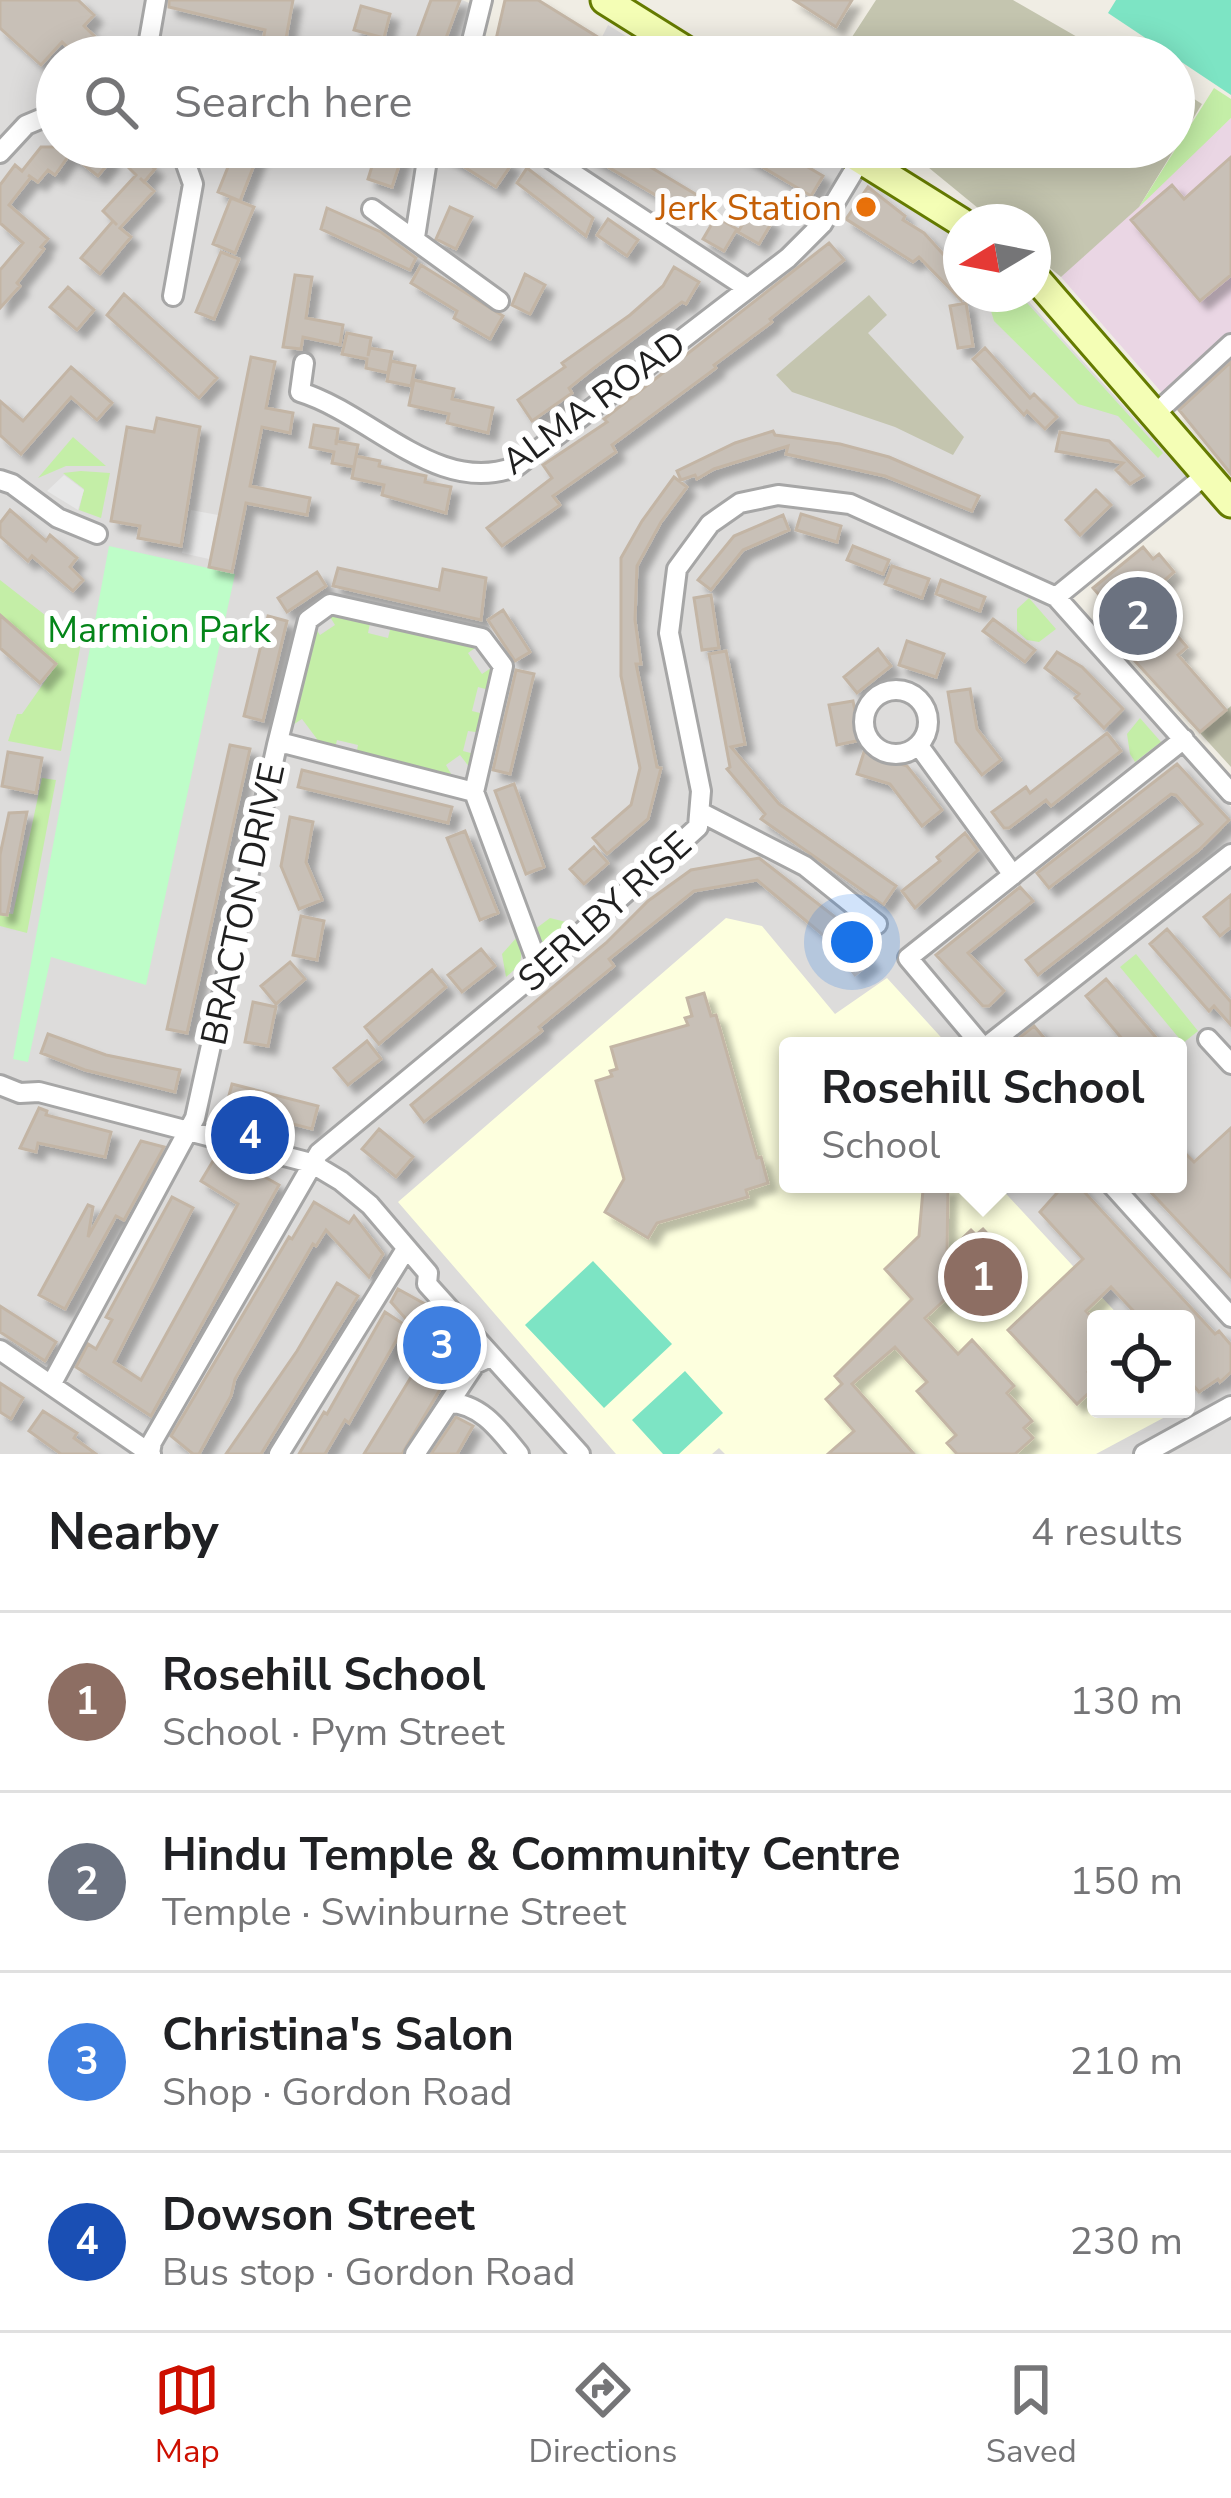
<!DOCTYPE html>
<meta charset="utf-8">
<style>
:root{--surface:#fff;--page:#f6f6f6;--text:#202124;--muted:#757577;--line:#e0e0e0;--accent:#cd0f00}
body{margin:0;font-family:"Nunito Sans",sans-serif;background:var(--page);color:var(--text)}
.controls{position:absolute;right:36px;bottom:36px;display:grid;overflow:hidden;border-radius:12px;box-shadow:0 6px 30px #0003}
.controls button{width:108px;height:108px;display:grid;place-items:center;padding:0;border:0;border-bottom:3px solid var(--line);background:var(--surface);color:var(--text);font:60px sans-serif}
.compass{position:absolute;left:943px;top:204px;width:108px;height:108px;border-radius:50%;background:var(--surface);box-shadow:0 6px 30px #0003;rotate:260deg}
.you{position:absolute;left:852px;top:942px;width:42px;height:42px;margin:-30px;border:9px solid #fff;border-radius:50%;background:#1a73e8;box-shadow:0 0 0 18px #1a73e833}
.badge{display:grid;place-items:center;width:78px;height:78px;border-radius:50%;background:var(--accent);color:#fff;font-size:39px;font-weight:700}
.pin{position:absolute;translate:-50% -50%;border:6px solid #fff;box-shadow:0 3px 12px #0006}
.popup{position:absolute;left:779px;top:1037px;width:408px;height:156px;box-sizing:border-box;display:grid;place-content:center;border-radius:12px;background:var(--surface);filter:drop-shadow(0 3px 9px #0005);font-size:39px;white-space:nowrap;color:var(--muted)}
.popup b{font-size:45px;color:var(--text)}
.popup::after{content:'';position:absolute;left:50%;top:100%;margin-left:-24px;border:24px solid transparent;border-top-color:var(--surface)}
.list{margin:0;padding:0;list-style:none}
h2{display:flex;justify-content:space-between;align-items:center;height:156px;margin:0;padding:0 48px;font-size:51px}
h2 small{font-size:39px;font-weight:400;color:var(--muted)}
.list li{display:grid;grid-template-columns:78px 1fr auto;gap:36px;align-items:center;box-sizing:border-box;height:180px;padding:0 48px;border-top:3px solid var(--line)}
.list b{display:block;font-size:45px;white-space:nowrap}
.list p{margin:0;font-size:39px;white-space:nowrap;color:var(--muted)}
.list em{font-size:39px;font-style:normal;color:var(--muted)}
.icon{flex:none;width:66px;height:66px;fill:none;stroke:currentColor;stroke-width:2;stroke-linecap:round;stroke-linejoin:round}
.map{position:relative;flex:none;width:1231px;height:1454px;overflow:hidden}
.search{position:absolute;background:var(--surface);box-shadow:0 6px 30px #0003;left:36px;right:36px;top:36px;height:132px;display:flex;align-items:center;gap:30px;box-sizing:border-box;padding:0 42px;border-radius:66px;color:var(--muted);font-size:45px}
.sheet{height:876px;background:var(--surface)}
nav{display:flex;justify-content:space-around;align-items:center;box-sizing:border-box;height:168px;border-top:3px solid var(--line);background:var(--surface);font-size:33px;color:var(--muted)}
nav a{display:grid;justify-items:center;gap:6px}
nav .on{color:var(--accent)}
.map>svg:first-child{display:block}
</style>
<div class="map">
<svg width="1231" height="1454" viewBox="0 0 1231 1454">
<defs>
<filter id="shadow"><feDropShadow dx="8" dy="8" stdDeviation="3" flood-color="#0004"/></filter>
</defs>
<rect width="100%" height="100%" fill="#f0ede4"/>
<path fill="#dddcdb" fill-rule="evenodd" d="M0 0H462L474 5 462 57H57V147H812L877 183 961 242V294H1022L1187 476 1041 596 1231 807V1454H0ZM788 1046H1178V1184H788ZM1096 1319H1186V1409H1096Z
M608 25 660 57H592Z"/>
<path fill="#ead6e4" d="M1231 118V472L1061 277Z"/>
<path fill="#fdffde" d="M726 918 762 926 835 1014 887 978 949 1046H788V1184H997L1122 1319H1096V1409H1180L1096 1454H725L719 1448 712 1454H616L398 1202Z"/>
<path fill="#c4c5af" d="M876 0H1013L1112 57H839Z
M1174 86 1202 104 1139 207 1061 277 1033 254V222H995L923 163 897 147H1174Z
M869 295 887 315 868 333 964 437 953 455 895 427 792 392 776 375Z
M1231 706V767L1200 733Z"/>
<path fill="#c4eea7" d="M1214 88 1231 99V118L1139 207Z
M986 294H1019L1163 453 1158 458 1118 416 1078 404 994 321Z
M73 437 106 466H66L38 478Z
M81 471 110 473 101 518 79 510 84 489 63 473Z
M0 580 81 643 61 751 8 741 17 714H22L57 664 0 614Z
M1029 598 1056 629 1039 642 1027 640 1017 631V609Z
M327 612 371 618 368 633 388 638 392 622 482 643 468 653 482 674 497 664 493 691 478 687 472 711 488 715 483 733 468 731 463 751 478 755 476 764 470 768 460 755 446 765 454 779 355 761 358 745 337 740 333 757 302 750 317 739 302 719 288 728 312 623 320 635 335 625Z
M1140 718 1161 742 1135 762 1130 754 1127 734Z
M42 778 56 780 27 933 0 926V913L13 914Z
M550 918 570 923 549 944 540 946 534 930Z
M518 936C524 956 523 964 506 977L502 954Z
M1136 954 1198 1031 1183 1043 1120 967Z"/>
<path fill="#befdc8" d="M109 546 235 574 146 985 51 957 28 1062 13 1059Z"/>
<path fill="#7de4c4" d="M1116 0H1231V95L1108 13Z
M593 1261 672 1344 604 1408 525 1325Z
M685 1371 723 1413 679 1454H663L632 1420Z"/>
<path fill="#e7e7e7" d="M64 475 84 490 78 510 47 491Z
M191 510 218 515 209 559 182 553Z"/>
<path fill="#c8c0b7" stroke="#c3b5a5" stroke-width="3" filter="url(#shadow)" d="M0 0H78L94 15 84 26 116 57H77L62 42 41 65 0 28Z
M169 0H293L283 55 261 51 265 30 169 7Z
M431 0H460L439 57H410Z
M505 0H538L630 57H492Z
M794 0H852L836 27Z
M361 6 390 14 384 38 354 30Z
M41 147H95L111 160 98 176 70 154 55 175 48 170 38 182 28 175 31 177 9 205 48 239 41 247 44 249 17 283 20 286 0 308V270L23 243 0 223V185L15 165 22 171Z
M236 147H261L240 201 218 192Z
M378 147H405L392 187 368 179Z
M442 147H484L511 165 496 187 442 153Z
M574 147H617L697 195 686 213Z
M729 147H774L823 176 811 196Z
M137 154 155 169 144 182 140 178 154 191 120 228 131 237 100 274 81 258 113 221 117 225 103 211 136 175 127 166Z
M1231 157V275L1200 301 1131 220 1172 185 1184 199Z
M527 168 593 218 586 236 517 183Z
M868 187 905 216 903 220 924 233 961 274V300L919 257 913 262 846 219Z
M231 198 254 207 235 253 213 244Z
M450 207 472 217 456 249 436 239Z
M327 208 381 232 416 258 410 270 321 229Z
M751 210 772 222 759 244 738 232Z
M716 217 737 229 724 251 703 239Z
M608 219 638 240 627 256 597 235Z
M829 243 844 260 770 319 772 322 714 365 716 368 612 445 616 452 553 496 560 505 502 546 487 528 552 478 543 465 607 422 604 419Z
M221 252 239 259 214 319 196 312Z
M421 265 503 316 490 339 454 318 457 311 411 283Z
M674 267 699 282 686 304 682 302 594 368 569 388 572 393 532 421 518 400 565 367 562 363 630 315 663 286Z
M525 274 545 285 530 314 512 305Z
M295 275 312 277 306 318 343 325 340 345 303 337 301 349 283 347Z
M68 287 94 310 77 330 50 307Z
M124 294 217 378 199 398 107 315Z
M966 303 973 346 958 348 950 306Z
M347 333 371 338 368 356 370 348 392 352 388 373 366 368 367 359 342 354Z
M985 348 1030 398 1034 394 1057 417 1045 429 1027 411 1024 415 973 359Z
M251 357 275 362 266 408 293 413 290 433 262 427 250 486 310 498 307 515 246 503 232 572 209 567Z
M391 361 415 366 411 386 387 381Z
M1231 362V474L1179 410Z
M71 367 112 403 97 420 71 397 21 454 0 435V401L23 421Z
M414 380 454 389 452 399 493 408 488 433 447 423 449 414 409 405Z
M157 418 200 427 181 546 138 538 140 526 111 521 127 427 154 432Z
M314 425 338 429 336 445V441L358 445 354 467 332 463 334 452 310 447Z
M773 431 775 435 840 444 889 457 979 496 972 511 885 476 786 454 788 446 714 469 697 479 695 475 681 480 677 471 735 443Z
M1060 432 1109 441 1143 476 1130 484 1116 470 1123 463 1056 451Z
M356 456 380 461 379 466 426 476 425 482 451 487 446 513 382 495 384 485 352 478Z
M674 477 687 487 661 522 637 566 635 620 641 664H636L657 767 661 768 648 819 607 854 593 838 631 805 640 768 621 676V558L642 521Z
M1096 490 1111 505 1080 535 1066 520Z
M10 510 46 541 50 535 77 558 70 567 83 580 73 591 32 556 28 561 0 536V523Z
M801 514 841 526 837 542 796 530Z
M783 515 789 530 743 550 711 590 698 580 734 536Z
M853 546 889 560 883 574 847 560Z
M1143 547 1153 559 1159 554 1174 572 1158 586 1169 600 1171 613 1164 620 1187 647 1178 655 1226 710 1200 732 1100 623 1114 612 1093 588Z
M892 566 929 579 922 598 885 584Z
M338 568 439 590 443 569 486 578 481 620 333 586Z
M317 572 326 586 287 612 278 598Z
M941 580 985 597 980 611 936 594Z
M711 595 719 648 702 650 694 598Z
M503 610 530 652 515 661 488 620Z
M0 615 56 664 40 683 0 648Z
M268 616 287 621 263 721 244 716Z
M993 619 1035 650 1025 662 983 631Z
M907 641 944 654 936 677 899 665Z
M878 649 891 666 857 693 844 677Z
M726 651 745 744 731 747 779 804 896 886 883 905 761 819 765 814 727 769 730 767 709 654Z
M1057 652 1082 667 1123 709 1104 728 1075 698 1079 694 1045 668Z
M516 670 534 674 510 774 493 770Z
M970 689 977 729 1001 760 982 775 956 742 948 692Z
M853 701 861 740 837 745 829 705Z
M1107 733 1121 751 1051 806 1046 800 1009 828H1004L992 812 1026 787 1030 793Z
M230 745 250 749 187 1033 167 1029Z
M8 752 42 758 36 793 2 786Z
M864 752 907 766 942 810 922 826 890 784 857 774Z
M1177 764 1229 820 1200 849 1038 975 1026 960 1202 824 1176 795 1171 794 1049 888 1037 873Z
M302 770 452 807 448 823 298 787Z
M514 784 544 867 526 874 495 791Z
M27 812 7 915 0 914V855L9 813Z
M290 817 313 822 306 862 322 900 299 909 281 866Z
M465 831 498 913 480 920 447 838Z
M965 833 978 850 915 908 902 891 940 861 937 857Z
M594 847 608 863 584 884 570 869Z
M759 858 839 920 871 962 855 975 822 934 757 880 694 891 609 959 614 966 539 1027 542 1031 424 1122 411 1105 606 943 648 901 691 870Z
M1020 887 1033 901 968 953 1004 991 989 1006H983L936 955Z
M1231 895V927L1220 936 1204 917Z
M301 916 324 921 317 960 293 955Z
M1167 929 1231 1002V1025L1214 1006 1209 1011 1150 944Z
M481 949 495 966 462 992 448 975Z
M290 962 305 979 276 1004 261 986Z
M432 970 446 987 379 1044 365 1027Z
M1106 979 1153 1034 1163 1046H1128L1098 1010 1086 996Z
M704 993 711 1016 716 1015 757 1158 761 1157 768 1183 746 1190 748 1197 657 1223 648 1238 605 1212 624 1179 596 1081 612 1076 610 1071 617 1069 611 1047 688 1025 685 1018 692 1016 687 998Z
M253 1002 276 1007 268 1046 245 1042Z
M1034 1026 1051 1046H1009Z
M48 1034 106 1055 180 1070 175 1092 85 1070 41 1053Z
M367 1041 381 1059 348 1085 334 1068Z
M232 1084 318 1106 312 1129 226 1107Z
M39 1108 47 1111 46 1115 111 1132 105 1157 38 1143 36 1152 20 1148Z
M1231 1128V1277L1143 1184H1178V1146L1194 1162Z
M379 1129 413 1157 396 1177 362 1149Z
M141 1141 164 1147 124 1220 116 1216 65 1309 39 1295 88 1205 93 1207 88 1237Z
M213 1161 247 1172 249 1168 279 1185 151 1416 76 1367 88 1344 96 1349 112 1320 106 1317 172 1197 193 1208 114 1362 141 1380 238 1204 201 1181Z
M1065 1184H1077L1215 1334 1219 1331 1231 1345V1372L1220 1382 1218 1379 1199 1392 1186 1377V1319H1141L1111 1287 1086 1311 1096 1322V1364L1088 1372 1096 1386 1077 1404 1008 1330 1083 1259 1040 1212Z
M948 1187 947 1253 971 1230 976 1235 983 1229 1001 1248 925 1318 958 1354 972 1340 1014 1386 1007 1393 1032 1421 1024 1428 1033 1438 1015 1454H957L947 1443 956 1435 917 1391 927 1382 895 1347 852 1384 914 1454H828L854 1431 826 1399 842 1384 835 1376 912 1299 885 1269 919 1236 923 1190Z
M314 1202 349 1223 354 1216 383 1254 369 1277 326 1230 316 1246 313 1244 235 1379 231 1396 199 1454H193L171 1436 289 1237 292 1239Z
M337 1283 358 1296 261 1454H226L297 1351Z
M398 1289 425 1304 465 1347 402 1454H364L427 1351 414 1343 420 1335 391 1302Z
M0 1306 56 1342 45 1361 0 1332Z
M385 1312 405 1325 349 1423 345 1420 325 1454H299L324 1412 327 1414Z
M0 1383 23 1398 11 1419 0 1412Z
M43 1411 77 1433 74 1438 96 1454H61L29 1431Z
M456 1417 473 1426 457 1454H431Z"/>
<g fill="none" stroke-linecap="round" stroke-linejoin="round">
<defs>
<path id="street" d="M146 57 156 0
M468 57 482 0
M533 147 747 288
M0 153 26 125 57 112
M372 209 499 301
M415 237 429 147
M173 296 193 184 180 147
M304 363 300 392C372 414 439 498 517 466L788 258 822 224 861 159
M1155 414 1231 344
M0 480 12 484 58 518 97 534
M1056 597 1207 474
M330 604 482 638 503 666 474 792 287 744 277 745 308 620Z
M864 722a32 32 0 1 1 64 0a32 32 0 1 1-64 0Z
M919 746 1013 875
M474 792 540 970
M702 813 805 866 877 924
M1208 1039 1231 1064
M982 1046 908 958 1184 739
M987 1046 1231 854
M0 1085 20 1093 39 1092 311 1163 341 1181 370 1205 428 1273 427 1284 580 1454
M1111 1184 1231 1317
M0 1350 151 1454
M51 1385 195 1118 277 745
M449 1403C481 1403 501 1432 519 1454
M150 1453 152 1442 319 1153 540 970 698 827 701 791 669 633 677 569 710 524 740 503 778 495 850 504 1056 597 1231 793
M279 1454 406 1249
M415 1454 475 1364 490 1357
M1144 1454 1231 1406"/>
<path id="secondary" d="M605 0 696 57
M841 147 961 222
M1033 275 1231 503"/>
</defs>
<use href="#street" stroke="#a6a6a6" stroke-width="24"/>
<use href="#secondary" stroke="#657b00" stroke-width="33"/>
<use href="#street" stroke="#fff" stroke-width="18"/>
<use href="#secondary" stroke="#f4feb5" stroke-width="27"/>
</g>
<circle fill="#e8710a" stroke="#fff" stroke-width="4.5" cx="866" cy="207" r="12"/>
<g text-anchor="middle" stroke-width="12" stroke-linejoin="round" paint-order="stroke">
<g font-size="36" fill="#c56008" stroke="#fff" text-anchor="end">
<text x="842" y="220">Jerk Station</text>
</g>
<g font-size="36" fill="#1f1f1f" stroke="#fff">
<text transform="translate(593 402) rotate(-36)" y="13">ALMA ROAD</text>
<text transform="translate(242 904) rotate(-78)" y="13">BRACTON DRIVE</text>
<text transform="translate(604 911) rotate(-42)" y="13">SERLBY RISE</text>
</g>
<g font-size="36" fill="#048519" stroke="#fff">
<text x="159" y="642">Marmion Park</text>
</g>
</g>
</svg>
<div class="controls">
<button><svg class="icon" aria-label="locate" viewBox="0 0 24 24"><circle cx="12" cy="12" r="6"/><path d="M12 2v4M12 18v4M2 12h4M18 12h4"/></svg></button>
</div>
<svg class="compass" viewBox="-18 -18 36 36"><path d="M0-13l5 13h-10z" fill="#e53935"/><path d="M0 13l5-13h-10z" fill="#757577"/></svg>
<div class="you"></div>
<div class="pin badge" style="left:983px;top:1277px;background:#8d6e63">1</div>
<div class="popup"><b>Rosehill School</b>School</div>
<div class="pin badge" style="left:1138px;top:616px;background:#6b7280">2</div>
<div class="pin badge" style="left:442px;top:1345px;background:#3f7fe0">3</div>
<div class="pin badge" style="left:250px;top:1135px;background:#1a4fb4">4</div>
<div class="search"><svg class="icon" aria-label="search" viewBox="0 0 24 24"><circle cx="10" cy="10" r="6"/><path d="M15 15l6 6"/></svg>Search here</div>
</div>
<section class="sheet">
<h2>Nearby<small>4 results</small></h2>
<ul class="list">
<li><span class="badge" style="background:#8d6e63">1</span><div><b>Rosehill School</b><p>School · Pym Street</p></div><em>130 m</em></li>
<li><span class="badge" style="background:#6b7280">2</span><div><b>Hindu Temple &amp; Community Centre</b><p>Temple · Swinburne Street</p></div><em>150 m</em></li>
<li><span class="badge" style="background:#3f7fe0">3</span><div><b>Christina's Salon</b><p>Shop · Gordon Road</p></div><em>210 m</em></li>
<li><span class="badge" style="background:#1a4fb4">4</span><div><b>Dowson Street</b><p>Bus stop · Gordon Road</p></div><em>230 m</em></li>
</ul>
</section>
<nav>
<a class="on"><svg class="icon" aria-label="map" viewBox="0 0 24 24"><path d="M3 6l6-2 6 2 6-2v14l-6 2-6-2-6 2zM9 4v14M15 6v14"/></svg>Map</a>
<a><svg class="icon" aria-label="directions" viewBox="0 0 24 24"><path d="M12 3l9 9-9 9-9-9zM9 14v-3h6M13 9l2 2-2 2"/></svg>Directions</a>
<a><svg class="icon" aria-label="saved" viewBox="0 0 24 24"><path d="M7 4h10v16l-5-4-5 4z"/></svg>Saved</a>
</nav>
